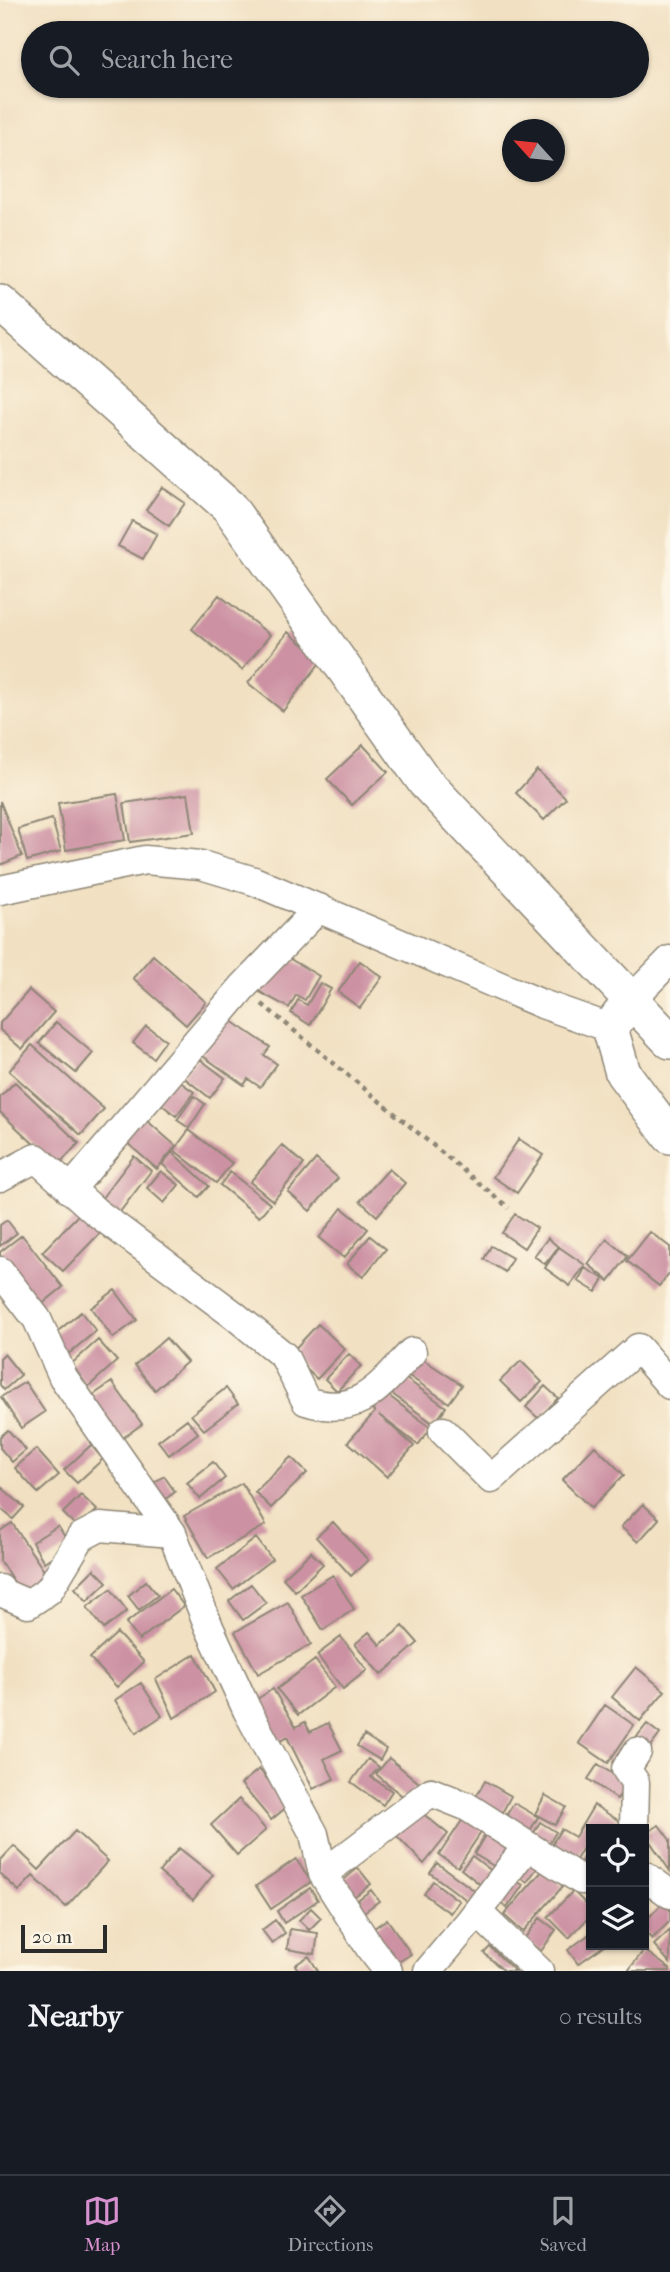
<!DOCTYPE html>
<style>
:root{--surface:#171b24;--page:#20242c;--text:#f1f3f6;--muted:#9ea1a6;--line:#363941;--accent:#d690ce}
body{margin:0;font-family:"IM FELL French Canon",serif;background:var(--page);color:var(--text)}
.controls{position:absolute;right:21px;bottom:21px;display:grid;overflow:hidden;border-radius:0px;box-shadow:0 2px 5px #0004}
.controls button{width:63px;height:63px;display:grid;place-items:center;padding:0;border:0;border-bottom:2px solid var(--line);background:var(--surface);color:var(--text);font:35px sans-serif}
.compass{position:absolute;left:502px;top:119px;width:63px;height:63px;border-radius:50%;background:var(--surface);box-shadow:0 2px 5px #0004;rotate:297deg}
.scale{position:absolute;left:21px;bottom:18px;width:86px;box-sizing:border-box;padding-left:7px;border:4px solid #2b2b2b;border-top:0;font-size:19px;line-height:24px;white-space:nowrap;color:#2b2b2b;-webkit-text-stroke:5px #fcf5e5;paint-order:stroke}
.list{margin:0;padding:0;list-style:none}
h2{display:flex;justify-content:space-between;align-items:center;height:91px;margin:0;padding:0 28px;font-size:30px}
h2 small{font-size:23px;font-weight:400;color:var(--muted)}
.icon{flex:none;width:38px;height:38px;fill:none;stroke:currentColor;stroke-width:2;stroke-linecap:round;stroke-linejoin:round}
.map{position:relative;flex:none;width:670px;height:1971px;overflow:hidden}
.search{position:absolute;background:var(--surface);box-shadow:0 2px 5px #0004;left:21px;right:21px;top:21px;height:77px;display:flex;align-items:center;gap:18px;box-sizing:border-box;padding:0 24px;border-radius:38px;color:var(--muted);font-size:26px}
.sheet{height:203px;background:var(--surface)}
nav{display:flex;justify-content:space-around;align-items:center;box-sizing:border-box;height:98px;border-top:2px solid var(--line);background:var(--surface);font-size:19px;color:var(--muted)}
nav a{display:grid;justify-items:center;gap:4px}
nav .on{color:var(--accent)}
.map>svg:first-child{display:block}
</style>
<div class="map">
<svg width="670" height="1971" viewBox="0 0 670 1971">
<rect width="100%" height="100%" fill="#fcf5e5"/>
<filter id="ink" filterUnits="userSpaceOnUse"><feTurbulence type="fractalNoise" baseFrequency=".0143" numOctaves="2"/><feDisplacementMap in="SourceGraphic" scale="14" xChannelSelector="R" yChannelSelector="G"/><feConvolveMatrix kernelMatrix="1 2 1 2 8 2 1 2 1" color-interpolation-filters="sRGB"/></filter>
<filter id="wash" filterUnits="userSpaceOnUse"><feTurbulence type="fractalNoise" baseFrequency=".00686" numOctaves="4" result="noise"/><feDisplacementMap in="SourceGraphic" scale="28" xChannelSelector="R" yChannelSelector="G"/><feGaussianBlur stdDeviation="1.57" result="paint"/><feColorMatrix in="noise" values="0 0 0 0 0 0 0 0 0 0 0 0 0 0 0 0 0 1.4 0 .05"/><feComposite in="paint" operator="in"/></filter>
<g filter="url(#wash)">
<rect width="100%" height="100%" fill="#f1e0c1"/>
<g id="blocks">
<path fill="#cc91a3" d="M162 487 185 503 169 526 146 510Z
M132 521 157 534 143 559 118 546Z
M219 595 270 635 242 670 192 629Z
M288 632 322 660 283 711 248 683Z
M363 745 388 772 352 805 327 779Z
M537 770 566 798 544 820 516 793Z
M117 794 125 840 66 850 58 803Z
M188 794 194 833 130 842 124 803Z
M0 801 22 856 0 865Z
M52 819 61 851 27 861 18 829Z
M280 953 319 976 305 1000 296 995 289 1008 258 991Z
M153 955 206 1002 186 1025 133 978Z
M360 961 382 977 360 1008 338 992Z
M320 983 331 989 310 1025 291 1013 298 1000 307 1005Z
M29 990 54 1012 22 1049 0 1030V1023Z
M226 1017 270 1047 264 1055 277 1064 260 1087 248 1079 244 1085 200 1054Z
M56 1022 93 1053 76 1073 39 1043Z
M146 1026 166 1040 153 1058 133 1043Z
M32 1045 104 1109 81 1135 9 1071Z
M197 1057 225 1078 210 1098 182 1076Z
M172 1076 194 1092 176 1116 155 1099Z
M15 1082 79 1143 57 1166 0 1112V1097Z
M194 1096 205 1104 189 1128 177 1120Z
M137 1112 176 1146 157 1169 118 1135Z
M189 1130 232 1163 216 1183 174 1150Z
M519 1139 543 1155 517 1193 493 1177Z
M282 1145 304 1164 273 1201 250 1182Z
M172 1152 209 1186 199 1197 162 1164Z
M134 1156 151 1171 116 1217 98 1203Z
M316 1159 338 1178 310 1211 288 1192Z
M389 1169 405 1183 377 1216 360 1201Z
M161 1171 179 1185 164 1203 147 1188Z
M230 1172 270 1204 259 1217 220 1185Z
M342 1208 368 1229 344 1258 319 1238Z
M82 1211 102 1231 63 1271 42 1252Z
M515 1214 537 1228 524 1248 502 1233Z
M7 1220 17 1233 0 1246V1225Z
M650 1232 670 1247V1272L659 1286 627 1261Z
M22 1235 63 1287 36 1309 0 1264V1252Z
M370 1236 386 1249 363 1277 347 1264Z
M548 1238 558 1247 545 1264 534 1256Z
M607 1239 628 1256 609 1281 588 1264Z
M491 1246 512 1258 505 1272 484 1259Z
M559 1247 585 1265 570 1286 545 1268Z
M585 1268 604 1279 596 1292 578 1281Z
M115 1290 137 1320 113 1338 91 1308Z
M81 1312 96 1331 67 1355 52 1336Z
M318 1324 345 1349 317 1379 290 1354Z
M166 1338 187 1362 155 1390 135 1365Z
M98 1340 117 1361 88 1387 69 1366Z
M4 1354 21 1375 4 1390 0 1385V1358Z
M349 1354 361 1366 337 1391 325 1379Z
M418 1356 462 1385 449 1403 406 1374Z
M521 1361 542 1382 521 1402 500 1381Z
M395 1371 446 1407 434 1424 384 1388Z
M25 1382 45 1412 21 1428 1 1397Z
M112 1382 142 1424 116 1443 86 1400Z
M545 1386 558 1398 539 1419 526 1407Z
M226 1388 238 1404 204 1430 191 1415Z
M380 1389 431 1428 418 1445 379 1415 414 1446 387 1477 348 1442 375 1412 367 1406Z
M187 1419 198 1433 169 1455 158 1441Z
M8 1430 26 1450 12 1462 0 1448V1437Z
M91 1445 103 1459 77 1483 64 1470Z
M595 1446 624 1475 591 1508 562 1480Z
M36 1449 59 1475 38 1493 15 1468Z
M291 1457 307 1473 271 1508 255 1492Z
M213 1462 225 1478 200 1499 187 1483Z
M164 1476 175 1492 160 1503 148 1487Z
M242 1483 266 1525 208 1558 184 1516Z
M0 1486 24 1507 13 1519 0 1508Z
M81 1495 97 1510 79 1529 63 1513Z
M643 1504 659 1519 638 1542 621 1527Z
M333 1522 368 1560 351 1576 316 1537Z
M12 1523 48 1577 22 1594 0 1561V1531Z
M58 1526 70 1545 44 1562 32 1542Z
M256 1538 272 1559 233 1589 217 1569Z
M311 1552 323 1564 295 1591 283 1578Z
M94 1569 107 1582 87 1601 75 1588Z
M333 1575 354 1609 323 1630 301 1595Z
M146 1581 158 1595 139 1610 128 1596Z
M251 1584 266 1603 243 1620 229 1601Z
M111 1589 127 1611 104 1629 87 1607Z
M171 1589 184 1606 139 1640 126 1623Z
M288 1602 311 1644 258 1674 235 1632Z
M403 1626 418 1643 381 1675 355 1644 369 1632 380 1645Z
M117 1633 144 1662 117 1687 90 1658Z
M341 1637 367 1670 343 1689 317 1655Z
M195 1654 215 1692 174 1718 156 1679Z
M315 1660 335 1687 298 1715 277 1689Z
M636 1667 665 1691 640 1721 612 1697Z
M141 1683 162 1716 136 1733 115 1700Z
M273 1689 296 1727 305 1722 310 1732 328 1723 342 1750 324 1759 334 1779 313 1789 287 1737 279 1742 254 1701Z
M605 1705 634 1725 608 1763 579 1743Z
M647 1724 660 1734 649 1749 635 1739Z
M364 1735 386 1749 380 1760 357 1746Z
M389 1758 419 1783 406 1799 376 1774Z
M368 1759 379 1767 371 1777 392 1791 383 1805 351 1782Z
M598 1764 627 1784 617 1799 588 1779Z
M259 1769 289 1805 271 1820 241 1784Z
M485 1781 511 1796 500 1817 473 1802Z
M545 1795 566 1807 555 1825 535 1814Z
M239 1799 266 1830 237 1855 211 1825Z
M514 1803 538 1817 528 1834 504 1819Z
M594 1805 624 1824 621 1829H591V1846L586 1843 573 1865 548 1851 561 1829 575 1837Z
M416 1808 448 1834 424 1864 392 1831Z
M465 1816 484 1828 458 1867 439 1855Z
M540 1822 556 1832 547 1847 531 1838Z
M659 1825 670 1840V1871L645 1834Z
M488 1830 516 1847 502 1871 474 1854Z
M75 1831 108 1861 66 1907 33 1876 19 1891 0 1874V1861L14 1846 39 1870Z
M179 1848 213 1875 193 1900 159 1872Z
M588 1850 591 1852V1870L578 1867Z
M472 1856 497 1875 486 1889 461 1869Z
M527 1856 540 1864 527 1882 515 1874Z
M296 1859 311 1882 271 1909 256 1886Z
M437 1863 479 1894 472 1904 430 1873Z
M358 1868 371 1884 354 1897 341 1882Z
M544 1869 563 1886 523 1932 504 1915Z
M511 1878 523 1885 507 1908 496 1900Z
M433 1881 459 1901 450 1913 424 1894Z
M310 1888 318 1900 284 1923 277 1911Z
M371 1890 379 1901 364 1912 355 1902Z
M573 1891 591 1909V1915L569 1938 548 1917Z
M670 1896V1921L652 1939 644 1931V1922Z
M311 1908 321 1918 309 1930 299 1920Z
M540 1918 556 1930 541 1951 524 1939Z
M387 1919 411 1954 394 1965 370 1931Z
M275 1920 285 1933 272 1943 262 1930Z
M290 1929 318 1933 315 1954 287 1949Z
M670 1930V1963L654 1945Z
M591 1933V1945H605L578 1964 568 1950Z
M490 1947 515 1971H504L484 1953Z
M644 1950 670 1969V1971H628Z
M309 1956 318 1971H299L295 1965Z"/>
</g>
</g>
<g filter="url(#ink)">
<use href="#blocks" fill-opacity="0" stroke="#8e8676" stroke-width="2"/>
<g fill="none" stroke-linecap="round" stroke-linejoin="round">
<defs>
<path id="minor" d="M0 890 145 860 201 865 254 881 542 1004 610 1028
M631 1000 670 960
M0 1177 36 1158 96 1212 234 1315 284 1356 306 1401C358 1418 379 1387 412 1352
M70 1190 242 988 319 908
M0 1271 37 1319 63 1377 172 1533 209 1627 247 1710 314 1834 323 1874 370 1948 388 1971
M443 1431 491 1479 638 1348 670 1385
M0 1589 5 1594 28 1604 49 1590 81 1537 100 1527 172 1533
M634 1829 635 1782 626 1769 637 1752
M323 1874 431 1792 466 1806 581 1880H591
M644 1875 670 1894
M477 1912 539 1971
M428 1971 470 1921 527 1846"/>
<path id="tertiary" d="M0 303 229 507 425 782 670 1041
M631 1000 610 1028 623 1073 670 1136"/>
</defs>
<use href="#minor" stroke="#8e8676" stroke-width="31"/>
<use href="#tertiary" stroke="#8e8676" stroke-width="38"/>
<path stroke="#8e8676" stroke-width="4.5" stroke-dasharray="5 5" stroke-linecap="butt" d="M262 1004 509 1208"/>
<use href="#minor" stroke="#fff" stroke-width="28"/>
<use href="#tertiary" stroke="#fff" stroke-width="35"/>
</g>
</g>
</svg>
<div class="controls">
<button><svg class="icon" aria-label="locate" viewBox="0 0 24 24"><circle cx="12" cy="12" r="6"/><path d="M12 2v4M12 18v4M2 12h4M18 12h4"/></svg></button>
<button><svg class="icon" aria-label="layers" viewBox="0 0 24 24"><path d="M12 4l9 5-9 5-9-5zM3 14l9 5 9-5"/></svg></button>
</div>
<svg class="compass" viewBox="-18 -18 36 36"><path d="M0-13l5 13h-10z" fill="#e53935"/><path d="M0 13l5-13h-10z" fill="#9ea1a6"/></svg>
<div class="scale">20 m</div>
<div class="search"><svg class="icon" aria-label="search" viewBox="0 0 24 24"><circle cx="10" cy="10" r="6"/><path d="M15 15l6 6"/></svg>Search here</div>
</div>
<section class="sheet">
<h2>Nearby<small>0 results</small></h2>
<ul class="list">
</ul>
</section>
<nav>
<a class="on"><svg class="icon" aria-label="map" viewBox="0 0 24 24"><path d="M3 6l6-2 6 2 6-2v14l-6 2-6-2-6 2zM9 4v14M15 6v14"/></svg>Map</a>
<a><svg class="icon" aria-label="directions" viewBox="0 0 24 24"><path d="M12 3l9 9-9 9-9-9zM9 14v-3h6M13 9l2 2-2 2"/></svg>Directions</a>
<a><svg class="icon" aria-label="saved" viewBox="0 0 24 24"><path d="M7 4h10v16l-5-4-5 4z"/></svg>Saved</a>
</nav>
